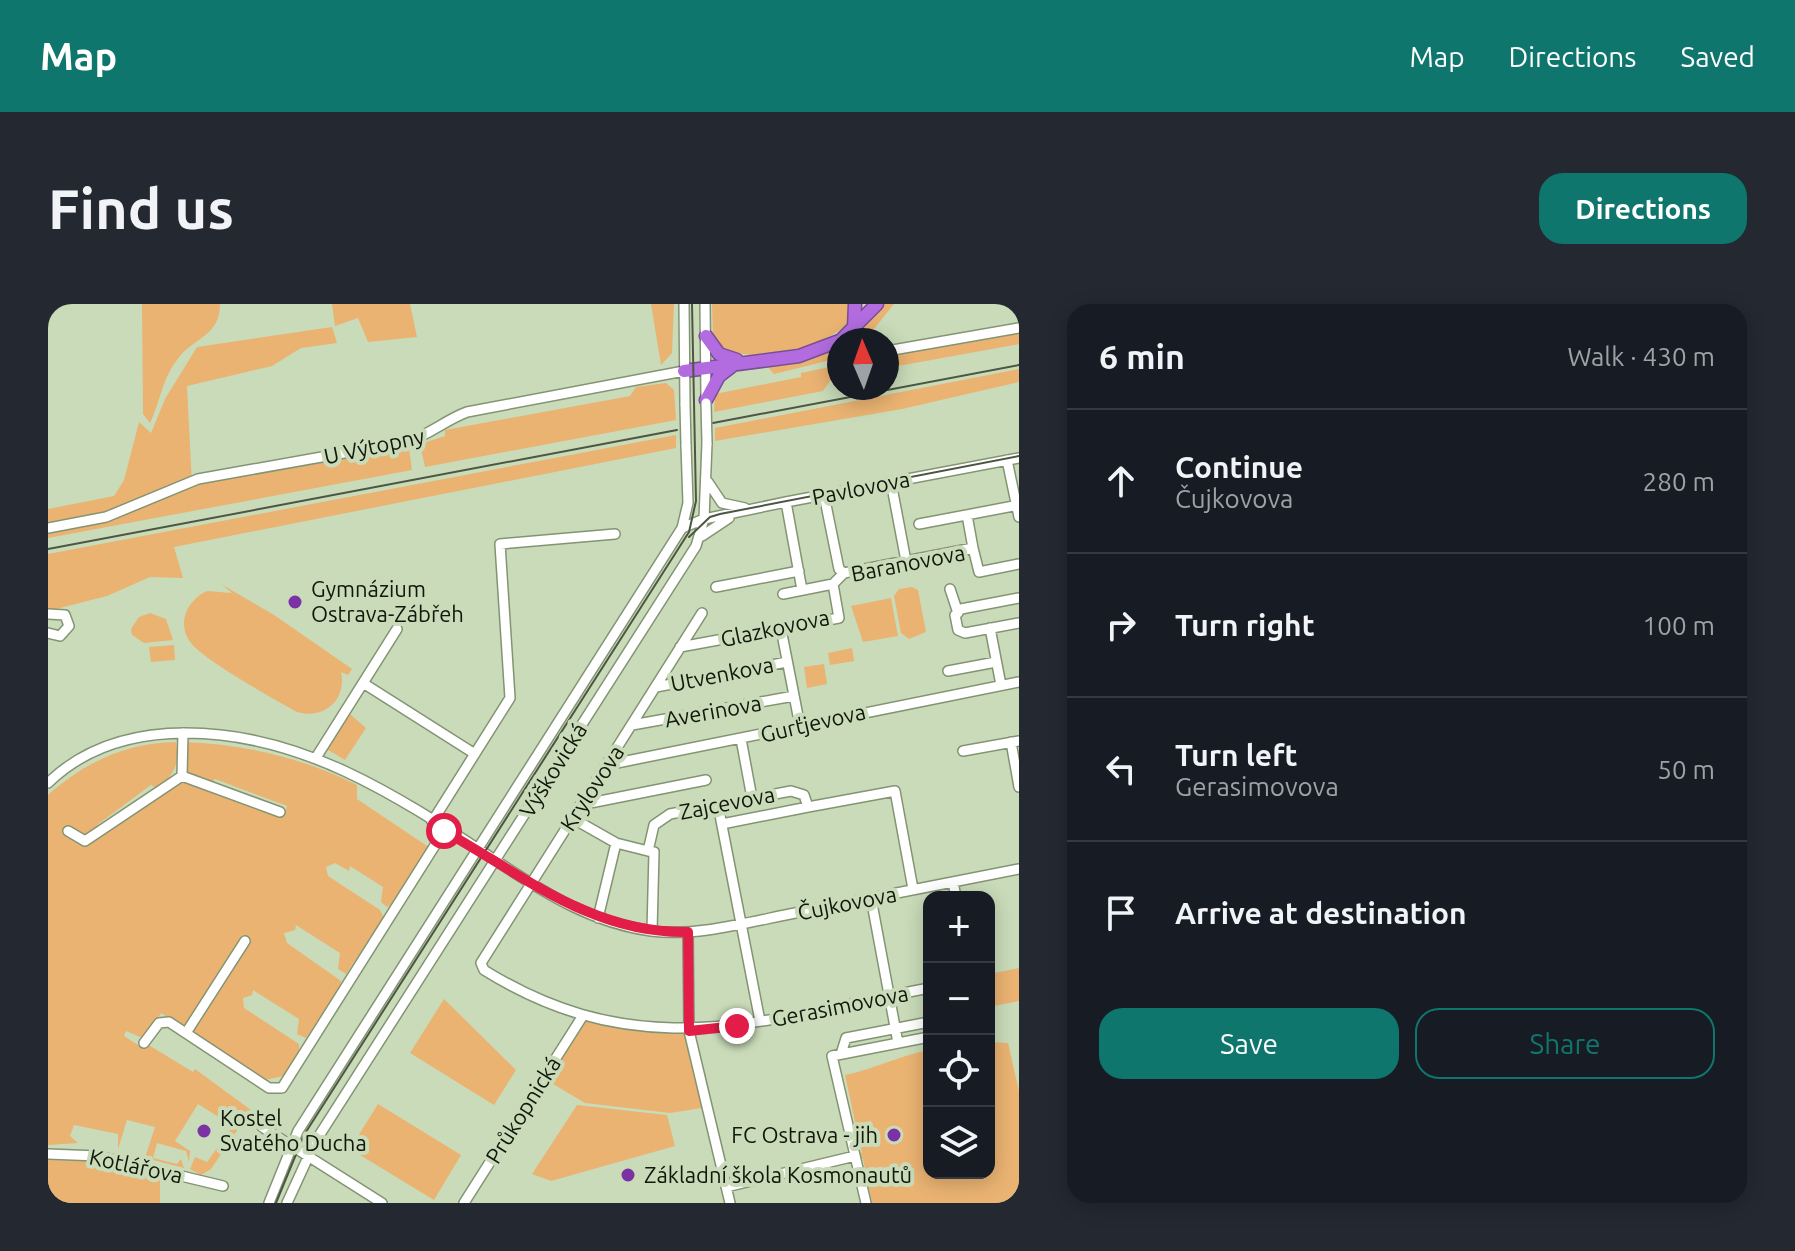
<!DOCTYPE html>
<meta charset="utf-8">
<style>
:root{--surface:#171b24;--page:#242831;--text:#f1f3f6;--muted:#9ea1a6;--line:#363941;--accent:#0f766e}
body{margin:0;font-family:Ubuntu,sans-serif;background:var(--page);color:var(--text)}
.controls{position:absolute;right:24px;bottom:24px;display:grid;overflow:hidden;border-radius:16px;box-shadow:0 4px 20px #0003}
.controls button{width:72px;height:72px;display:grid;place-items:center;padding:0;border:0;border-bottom:2px solid var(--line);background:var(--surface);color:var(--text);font:40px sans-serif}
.compass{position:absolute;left:779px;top:24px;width:72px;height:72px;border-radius:50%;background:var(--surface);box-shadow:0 4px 20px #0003;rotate:358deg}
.stop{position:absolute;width:24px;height:24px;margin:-18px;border:6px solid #e11d48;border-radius:50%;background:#fff}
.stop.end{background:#e11d48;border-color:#fff;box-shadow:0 2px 8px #0008}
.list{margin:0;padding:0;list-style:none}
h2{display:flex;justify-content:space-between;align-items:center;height:104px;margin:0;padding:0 32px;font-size:34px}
h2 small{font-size:26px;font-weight:400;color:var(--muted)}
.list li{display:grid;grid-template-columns:52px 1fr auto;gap:24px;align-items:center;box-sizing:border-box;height:144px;padding:0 32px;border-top:2px solid var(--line)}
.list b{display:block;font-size:30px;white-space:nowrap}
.list p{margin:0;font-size:26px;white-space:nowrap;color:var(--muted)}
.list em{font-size:26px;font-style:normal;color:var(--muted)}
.actions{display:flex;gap:16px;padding:24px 32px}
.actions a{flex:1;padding:18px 0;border:2px solid var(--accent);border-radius:24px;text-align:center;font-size:28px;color:var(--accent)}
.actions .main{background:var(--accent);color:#fff}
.icon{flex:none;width:44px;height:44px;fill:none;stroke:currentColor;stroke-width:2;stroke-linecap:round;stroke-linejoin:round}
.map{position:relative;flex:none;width:971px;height:899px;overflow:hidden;border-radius:24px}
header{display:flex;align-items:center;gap:48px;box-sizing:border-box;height:112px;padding:0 40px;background:var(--accent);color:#fff}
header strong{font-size:38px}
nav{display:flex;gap:44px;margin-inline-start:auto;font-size:28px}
.intro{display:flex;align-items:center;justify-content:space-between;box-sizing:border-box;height:192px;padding:0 48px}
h1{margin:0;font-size:56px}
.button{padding:20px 36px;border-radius:24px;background:var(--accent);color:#fff;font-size:28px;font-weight:700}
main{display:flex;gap:48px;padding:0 48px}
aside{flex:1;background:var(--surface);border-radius:24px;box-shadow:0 4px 20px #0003}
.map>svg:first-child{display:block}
</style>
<header>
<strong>Map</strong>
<nav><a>Map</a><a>Directions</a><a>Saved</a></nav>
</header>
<div class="intro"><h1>Find us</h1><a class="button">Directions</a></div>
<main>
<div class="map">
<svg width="971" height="899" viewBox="0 0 971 899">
<rect width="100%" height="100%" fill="#c9dbb9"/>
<path fill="#eab372" d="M94 0H172C172 33 145 33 129 56 114 75 112 99 102 119L95 110Z
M284 0H362L369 33 320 38 310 14 287 22Z
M603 0H626L624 49 613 61Z
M664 0H802L799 21C764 47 713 60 671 44L665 31Z
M835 0H846L817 36H801Z
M284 23 289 39 253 44 224 62 139 82 144 181 361 144 364 166 0 234V205L66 192 76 176 91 118 103 129 117 95 149 43Z
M971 28V40L839 64V52Z
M791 44V54L726 70 720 63 756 58Z
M791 61V72L785 73 775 87 666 108 667 90 753 73V69Z
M971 65V78L854 105 667 137V124Z
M618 79 626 86 628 116 377 163 372 140 397 132V126L582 92 588 83Z
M628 131V144L126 243 135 274 102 273 59 292 0 307V250Z
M173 280 226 311 304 365 300 371 293 368C299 396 276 416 249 408 226 395 157 357 143 339 128 320 139 296 159 287L184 289Z
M864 283 870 286 878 328 861 335 853 329 846 292 851 285Z
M843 294 850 332 815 338 803 302Z
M102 309 118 315 125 336 96 339 84 331 83 325 91 313Z
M126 341 127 356 103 358 101 343Z
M804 344 806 357 782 361 780 349Z
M776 360 779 380 759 384 756 363Z
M302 410 318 424 297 456 277 444Z
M128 438C132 462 126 469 110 485L103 481 49 521 55 529 136 478 148 479 236 512 239 502 167 475 162 479 140 470 136 438C198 440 258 455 309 481V495L382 544 347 598 339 603 333 598 335 583 302 562 301 567 287 559 278 563 280 572 332 606 336 614 298 670 290 665 292 649 248 621 247 626 236 629 239 639 293 677 292 684 258 734 249 730 251 715 205 686 204 691 195 694 196 704 251 740V749L236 772 217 776 113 709 97 735 78 727 76 732 95 744 99 740 145 768 147 765 203 806 163 865 153 871 142 865 147 853 159 858 185 822 150 800 127 837 142 847 141 858 138 847 109 839 105 854 129 860 133 855 136 864 97 854 107 823 79 816 70 845V830L26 821 22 832 30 839 0 841V491C37 458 78 439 128 438Z
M971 664V697L941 703V670Z
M396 695 468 766 446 801 362 749Z
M534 713 641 727 659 803 622 809 537 799 495 774Z
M941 738 960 739 971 787V899H824L815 855 810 852V848L814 849 811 836 806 834 810 832 797 771C826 765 851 752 881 746V869H941Z
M330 800 413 851 386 896 302 845Z
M529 801 619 811 627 842 503 877 484 870Z
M0 856 36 857 112 876V899H0Z"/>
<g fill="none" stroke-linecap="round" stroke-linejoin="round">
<defs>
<path id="minor" d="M636 0 637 101
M657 0 658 93
M839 47 971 24
M959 156 971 213
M660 178 674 199 697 204
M843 178 858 257
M776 191 791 265 796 269
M738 198 754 286
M919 211 925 244
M871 220 971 201
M0 224 58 213 150 175 358 138C382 131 397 116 419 108L636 67
M634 224 656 215 738 198 971 154
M654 232 681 214
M668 283 751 267
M902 285 910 309
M735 290 785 280 796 269 925 244 931 268 971 260
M971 294 913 305 907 311 910 326 917 329 971 319
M654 309 433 659 436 666C592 763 715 716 881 684
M0 310 17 311 21 322 12 332 0 329
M942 324 953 381
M733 325 752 422
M632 343 791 314 785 280
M900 367 948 358
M315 379 427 450
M608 383 739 358
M584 421 746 392
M693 435 704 494
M963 438 971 483
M915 447 971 437
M269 452 349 325
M559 461 971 378
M134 472 135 429
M0 479C38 442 86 429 138 429 257 429 354 495 450 558 498 590 545 619 603 627 652 633 704 617 752 608 825 594 898 579 971 565
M532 501 658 476
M670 501 712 717
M524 514 568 539 600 547 606 521 622 510 743 487 756 491 760 503 847 487 865 585
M384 518 462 394 452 240 567 230
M674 520 760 503
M20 527 37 537 134 472 232 508
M600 547 606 548 604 627
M905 578 908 593
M823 594 850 739
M550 614 568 539
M640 628 641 727 682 899
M941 712V720
M138 729 197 637
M96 739 111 719 121 718 221 784H234L396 527
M793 750 798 734 881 718
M214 823 334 899
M0 850 50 852 175 882
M678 883 807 852
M221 899 250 827 634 224 640 199 638 141
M239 899 267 838 648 242 656 215 659 139
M416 899 534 713
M818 899 784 752 881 733"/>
<path id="highway" d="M806 24 807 0
M658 32 671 50 689 56
M793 36 829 0
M636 67 751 52 791 37
M658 96 671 72 684 62"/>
</defs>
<use href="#minor" stroke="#839474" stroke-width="12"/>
<use href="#highway" stroke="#7a4e95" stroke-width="15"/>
<use href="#minor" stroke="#fff" stroke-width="9"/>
<use href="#highway" stroke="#b26ce0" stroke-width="12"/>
<path stroke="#4c5643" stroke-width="2" d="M641 233 662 213 672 210 971 152
M228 899 256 831 641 228 648 197 644 0"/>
<path stroke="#4c5643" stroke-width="2" d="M665 119 971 61
M0 245 629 126"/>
<defs>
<path id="minor-bridge" d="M658 99 659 139
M637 101 638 141"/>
</defs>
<use href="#minor-bridge" stroke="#839474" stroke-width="12" stroke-linecap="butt"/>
<use href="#minor-bridge" stroke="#fff" stroke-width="9"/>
</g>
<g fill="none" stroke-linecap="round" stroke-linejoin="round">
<path stroke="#e11d48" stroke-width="10" d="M396 527C475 571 544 630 640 628L641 727 689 722"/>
</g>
<g fill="#7a32a5" stroke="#c9dbb9" stroke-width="3">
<circle cx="247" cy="298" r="8"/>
<circle cx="156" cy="827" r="8"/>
<circle cx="846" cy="831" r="8"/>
<circle cx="580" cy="871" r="8"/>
</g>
<g text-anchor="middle" stroke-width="8" stroke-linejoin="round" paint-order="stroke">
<g font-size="22" fill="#11170b" stroke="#c9dbb9">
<text transform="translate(326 142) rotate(-12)" y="8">U Výtopny</text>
<text transform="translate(813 184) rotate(-11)" y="8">Pavlovova</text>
<text transform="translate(860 259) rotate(-11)" y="8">Baranovova</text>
<text transform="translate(727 324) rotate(-12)" y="8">Glazkovova</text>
<text transform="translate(674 370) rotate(-11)" y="8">Utvenkova</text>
<text transform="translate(665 407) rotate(-10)" y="8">Averinova</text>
<text transform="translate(765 419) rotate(-13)" y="8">Gurťjevova</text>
<text transform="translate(505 466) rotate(-58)" y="8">Výškovická</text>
<text transform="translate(544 484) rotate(-57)" y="8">Krylovova</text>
<text transform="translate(679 499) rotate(-11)" y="8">Zajcevova</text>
<text transform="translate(799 599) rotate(-11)" y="8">Čujkovova</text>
<text transform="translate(792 702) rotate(-11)" y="8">Gerasimovova</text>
<text transform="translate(475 806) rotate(-58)" y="8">Průkopnická</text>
<text transform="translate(88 862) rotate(12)" y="8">Kotlářova</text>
</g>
<g font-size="22" fill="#11170b" stroke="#c9dbb9" text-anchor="start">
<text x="263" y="293">Gymnázium<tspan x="263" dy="25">Ostrava-Zábřeh</tspan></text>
<text x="172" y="822">Kostel<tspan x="172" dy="25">Svatého Ducha</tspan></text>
<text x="830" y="839" text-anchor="end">FC Ostrava - jih</text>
<text x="596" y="879">Základní škola Kosmonautů</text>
</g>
</g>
</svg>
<div class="controls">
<button>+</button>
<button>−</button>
<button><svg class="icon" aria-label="locate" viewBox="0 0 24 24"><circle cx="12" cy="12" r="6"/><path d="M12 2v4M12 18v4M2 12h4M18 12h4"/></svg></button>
<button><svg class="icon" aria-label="layers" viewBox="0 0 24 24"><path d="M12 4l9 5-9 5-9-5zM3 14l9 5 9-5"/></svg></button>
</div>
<svg class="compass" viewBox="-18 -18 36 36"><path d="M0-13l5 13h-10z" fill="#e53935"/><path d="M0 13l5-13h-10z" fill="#9ea1a6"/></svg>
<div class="stop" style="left:396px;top:527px"></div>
<div class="stop end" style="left:689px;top:722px"></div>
</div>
<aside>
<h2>6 min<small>Walk · 430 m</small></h2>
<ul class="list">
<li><svg class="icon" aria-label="ahead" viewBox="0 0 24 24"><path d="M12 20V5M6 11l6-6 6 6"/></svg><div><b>Continue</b><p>Čujkovova</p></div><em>280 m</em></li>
<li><svg class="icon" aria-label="right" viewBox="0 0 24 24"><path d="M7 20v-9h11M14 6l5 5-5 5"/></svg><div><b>Turn right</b></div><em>100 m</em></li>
<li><svg class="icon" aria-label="left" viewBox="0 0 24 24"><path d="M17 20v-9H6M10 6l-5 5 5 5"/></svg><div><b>Turn left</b><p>Gerasimovova</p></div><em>50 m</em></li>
<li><svg class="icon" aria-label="arrive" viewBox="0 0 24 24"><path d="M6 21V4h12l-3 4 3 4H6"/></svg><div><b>Arrive at destination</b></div></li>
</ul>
<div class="actions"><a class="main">Save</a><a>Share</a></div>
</aside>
</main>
